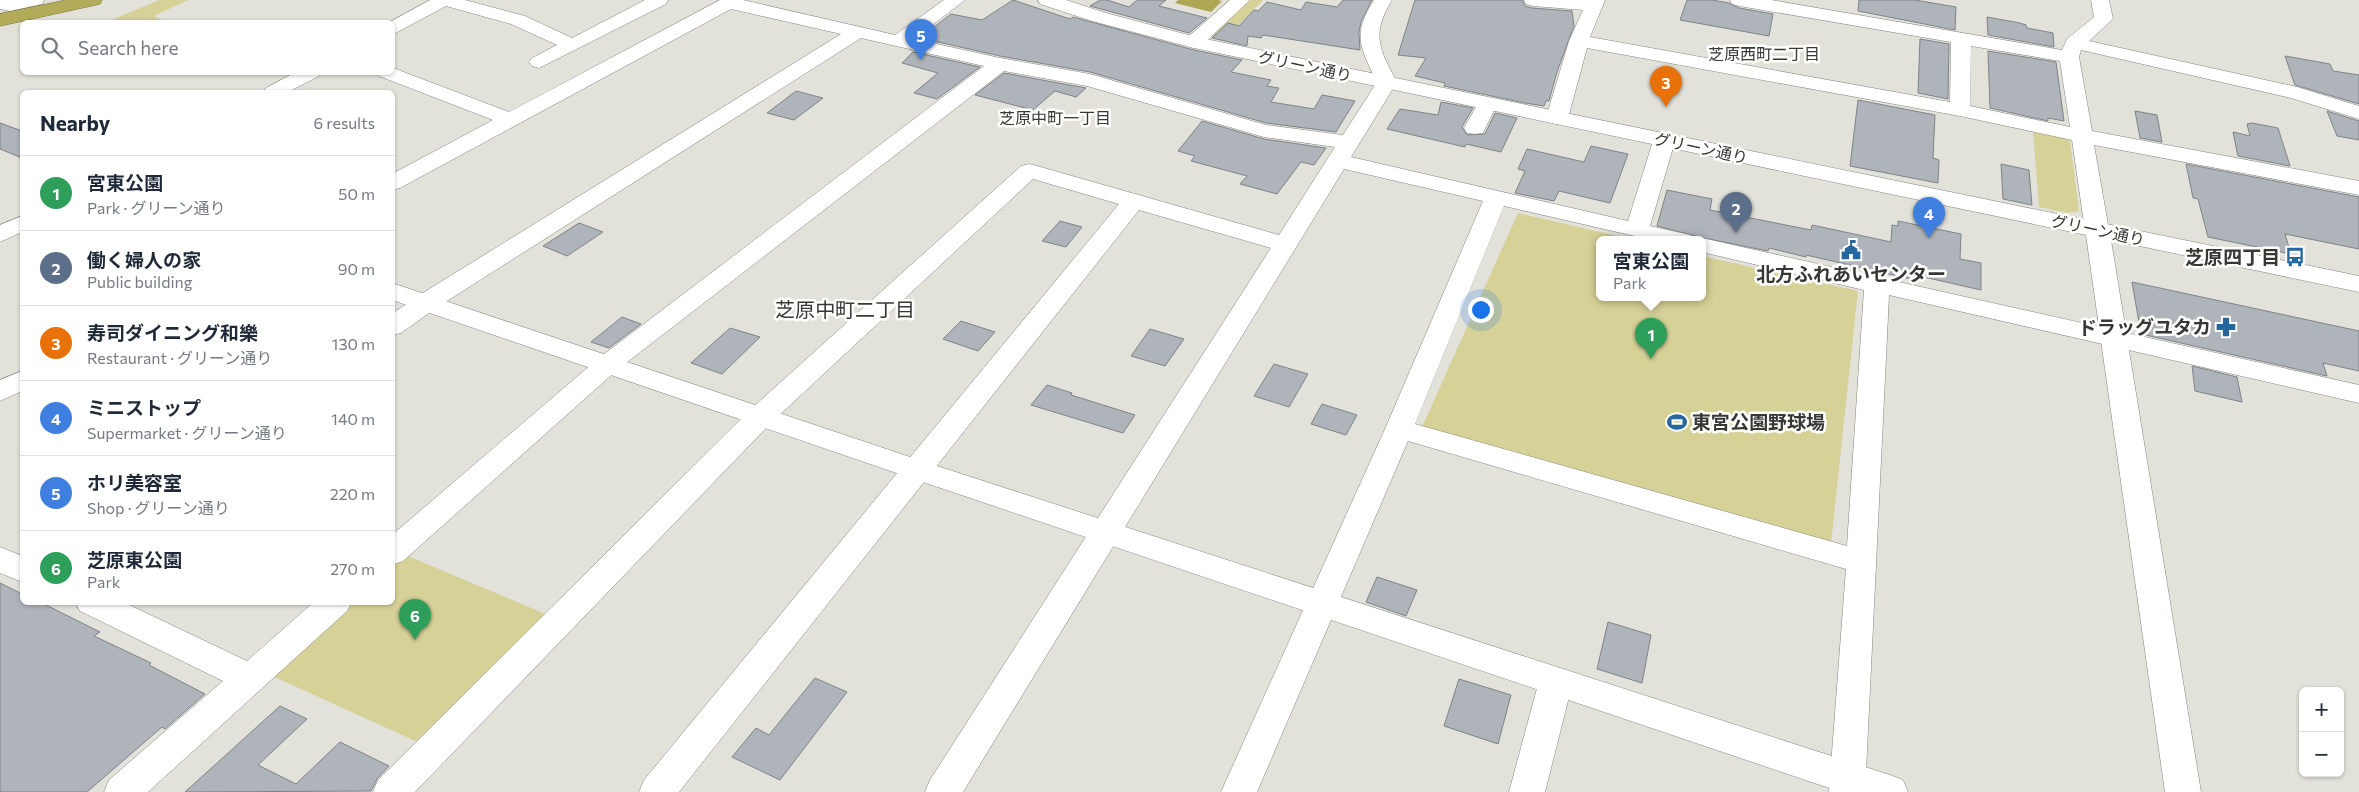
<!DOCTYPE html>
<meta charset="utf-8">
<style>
:root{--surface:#fff;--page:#f2f2f3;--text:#1f2937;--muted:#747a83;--line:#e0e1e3;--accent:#25669c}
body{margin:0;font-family:Commissioner,"Noto Sans JP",sans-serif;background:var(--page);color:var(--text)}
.controls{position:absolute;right:15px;bottom:15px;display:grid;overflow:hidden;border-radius:8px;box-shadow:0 1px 4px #0004}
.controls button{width:45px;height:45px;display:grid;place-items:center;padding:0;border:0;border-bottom:1px solid var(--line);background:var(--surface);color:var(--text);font:25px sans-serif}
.you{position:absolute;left:1480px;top:309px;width:18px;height:18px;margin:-12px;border:4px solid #fff;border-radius:50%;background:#1a73e8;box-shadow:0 0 0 8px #1a73e833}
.badge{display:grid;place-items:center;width:32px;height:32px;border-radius:50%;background:var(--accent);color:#fff;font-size:16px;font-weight:700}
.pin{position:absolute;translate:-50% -41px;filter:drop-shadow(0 1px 2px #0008)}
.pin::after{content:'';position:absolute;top:26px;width:18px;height:15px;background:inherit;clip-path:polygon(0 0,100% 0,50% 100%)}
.popup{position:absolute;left:1596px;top:236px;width:110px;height:65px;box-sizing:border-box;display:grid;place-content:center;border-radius:8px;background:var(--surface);filter:drop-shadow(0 1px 4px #0005);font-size:16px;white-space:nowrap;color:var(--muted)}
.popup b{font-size:19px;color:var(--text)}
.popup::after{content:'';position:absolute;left:50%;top:100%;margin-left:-10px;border:10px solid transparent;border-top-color:var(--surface)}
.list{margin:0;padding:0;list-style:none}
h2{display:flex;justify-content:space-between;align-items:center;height:65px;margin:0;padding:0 20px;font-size:21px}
h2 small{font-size:16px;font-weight:400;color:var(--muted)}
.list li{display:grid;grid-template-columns:32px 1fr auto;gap:15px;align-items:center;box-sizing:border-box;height:75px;padding:0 20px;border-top:1px solid var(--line)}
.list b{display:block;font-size:19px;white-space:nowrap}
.list p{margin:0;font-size:16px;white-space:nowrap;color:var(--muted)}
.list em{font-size:16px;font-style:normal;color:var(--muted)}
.icon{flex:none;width:28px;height:28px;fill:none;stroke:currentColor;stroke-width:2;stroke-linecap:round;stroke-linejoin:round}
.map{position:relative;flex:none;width:2359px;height:792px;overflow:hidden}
.search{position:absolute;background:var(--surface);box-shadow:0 1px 4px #0004;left:20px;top:20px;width:375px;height:55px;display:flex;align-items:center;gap:12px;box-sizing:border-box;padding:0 18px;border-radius:8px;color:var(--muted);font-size:19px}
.panel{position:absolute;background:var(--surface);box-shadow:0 1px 4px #0004;left:20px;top:90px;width:375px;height:515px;border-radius:8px}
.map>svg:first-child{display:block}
</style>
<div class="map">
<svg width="2359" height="792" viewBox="0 0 2359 792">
<rect width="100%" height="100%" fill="#e2e2db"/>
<path fill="#d6d197" d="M159 0H188L154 16 163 21 159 22H107Z
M1251 0H1263L1223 41 1214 39 1210 36Z
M2033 131 2061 136 2070 141 2079 211 2068 213 2039 207Z
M1518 213 1635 240H1600V298H1702V256L1858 291 1831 543 1422 427Z
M403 554 548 615 422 744 268 674 348 603 392 602 393 564Z"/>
<path fill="#aea652" d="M1178 0H1218L1222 1 1211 12 1175 3Z"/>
<path fill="#afb4ba" stroke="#7e8388" d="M1013 0 1070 19 1073 17 1194 50 1242 60 1231 72 1271 80 1267 86 1279 88 1271 102 1314 109 1322 95 1355 101 1336 132 1266 123 1090 72 1000 56 920 38 951 14 982 20Z
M1100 0H1107L1129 7 1137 0H1166L1159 6 1207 18 1189 33 1090 6Z
M1343 0H1372L1361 22 1359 32 1360 50 1263 35 1261 38 1248 36 1247 46 1212 38 1228 23 1239 26 1254 10 1258 11 1267 2 1301 10 1306 2 1337 7Z
M1415 0H1522L1525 6 1532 8 1572 11 1574 26 1557 72 1549 101H1546L1544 106 1525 103 1444 86 1445 83 1415 76 1426 58 1398 55Z
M1687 0H1712L1729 3 1739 8 1773 14 1769 36 1680 20Z
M1859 0H1915L1956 7 1955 30 1858 11Z
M1987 17 2020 23 2026 25 2027 28 2053 33 2054 47 1988 35Z
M1920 39 1949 44 1948 99 1918 93Z
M1988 51 2056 62 2064 121 2048 118V121L1990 108Z
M913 52 980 67 937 99 914 93 938 73 902 63Z
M2285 56 2330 64 2333 71 2359 75V104L2295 85Z
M1004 73 1086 88 1076 97 1055 91 1033 110 975 95Z
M796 91 823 98 794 120 767 113Z
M1858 100 1935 115 1933 158 1939 160 1938 183 1850 166Z
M1441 102 1473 108 1462 127 1467 135 1485 134 1495 113 1517 118 1501 152 1466 144 1465 147 1387 129 1400 109 1438 115Z
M2135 111 2157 115 2162 142 2140 138Z
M2327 111 2359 121V140L2337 136Z
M1202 121 1264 139 1326 148 1314 165 1301 162 1277 194 1240 184 1247 176 1191 161 1195 156 1178 151Z
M0 123 22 131V158L0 149Z
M2252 123 2278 128 2290 166 2238 156 2233 132 2250 136 2247 124Z
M1591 146 1628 154 1610 203 1559 191 1554 201 1515 193 1525 171 1518 169 1527 149 1584 162Z
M2001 164 2029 170 2032 205 2003 199Z
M2186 164 2359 197V249L2285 234 2291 254 2208 237 2198 199 2193 198Z
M1667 190 1712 199 1710 210 1811 230 1812 225 1891 242 1892 225 1898 226V221L1961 234 1960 259 1981 263V290L1915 275V280L1806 255V257L1769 248 1768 251 1699 237 1657 226Z
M1060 221 1082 227 1066 247 1042 241Z
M579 223 603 232 567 256 543 246Z
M2132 282 2359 331V371L2323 363 2327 376 2141 334Z
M622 317 641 324 609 348 591 342Z
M961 321 995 332 978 351 943 339Z
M730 328 760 337 722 374 691 363Z
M1150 329 1184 339 1165 366 1131 356Z
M1274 364 1308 374 1289 407 1254 396Z
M2192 366 2237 377 2242 402 2195 391Z
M1047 385 1072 393 1071 395 1135 415 1123 433 1031 405Z
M1322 404 1357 415 1346 435 1311 424Z
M1377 577 1417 590 1406 616 1366 602Z
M0 583 22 594V602L44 604 100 632 94 636 151 663 149 665 205 694 165 729 162 727 87 792H0Z
M1608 622 1651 635 1642 683 1597 669Z
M815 678 847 692 780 780 732 757 756 728 769 735Z
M1459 679 1511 695 1498 744 1444 726Z
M280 706 307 719 258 765 296 784 340 742 389 766 377 779 371 791 185 792Z"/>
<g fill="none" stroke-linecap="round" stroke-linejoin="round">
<defs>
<path id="minor" d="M0 0H44L42 4 10 11 0 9Z
M430 0H465L525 16 572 38 645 0H668L666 4 539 68 532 66 529 62 532 58 557 45 511 24 446 6 392 35V22H390Z
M720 0H743L895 35 944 0H965L914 39 1000 58 1090 74 1266 125 1343 135 1377 82C1360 48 1352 34 1374 0H1392C1371 34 1379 49 1397 82L1351 157 1628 221 1653 141 1656 136 1664 135 1672 136 1675 141 1650 226 1690 235 1694 240 1702 238 2359 385V403L1889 295 1865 792H1829L1846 569 1408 441 1257 792H1221L1385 429 1483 201 1344 169 963 792H925L930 780 1271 248 1139 210 679 792H639L644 780 1119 204 1033 179 772 422 415 792H373L378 780 752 408 1021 166 1029 164 1037 166 1279 235 1335 147 1264 137 1087 86 1004 71 617 370 403 561 392 565V535L599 358 984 66 861 38 436 308 401 333 392 335V314L418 296 841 34 731 9 400 188 392 190V174L493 120 379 76 376 72H392L393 68 509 112ZM1504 206 1652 240H1702V252L1864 290 1847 546 1415 424Z
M1230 0H1250L1201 46 1194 48 1187 46 1184 42 1187 38Z
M1524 0H1605L1590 37 1950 102 1951 42 1739 6 1732 4 1730 0H1771L2062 50 2067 39 2094 17 2091 0H2109L2113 19 2089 41 2297 87 2359 106V119L2291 98 2081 50 2079 57 2092 131 2359 181V195L2094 145 2109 230 2105 235 2097 237 2089 235 2085 230 2072 140 1960 116 1587 48 1568 118 1564 122 1557 124 1550 122 1546 118 1569 41 1583 10 1533 6 1526 4ZM1971 46 2060 61 2070 127 1970 106Z
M296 72H322L319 76 288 92H263L266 88Z
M1487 98 1494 100 1497 104 1483 133 1475 134 1467 133 1464 128 1480 100Z
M22 216V232L0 242V225Z
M22 371V391L0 401V380Z
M0 547 22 556V582L0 573Z
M75 602H123L247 661 314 602H352L347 611 148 792H104L109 780 223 681 80 611Z
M1556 667 1568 671 1573 681 1545 792H1509L1539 681 1544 671Z"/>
<path id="tertiary" d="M1038 0H1066L1106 13 1196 37 2359 276V292L2111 240 2201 792H2165L2086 235 1194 48 1092 21 1040 4Z
M392 283 928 463 1890 775 1903 780 1908 792H1841L908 477 392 300Z"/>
<path id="trunk" d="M67 0H102L100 4 0 26V14Z"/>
</defs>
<use href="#minor" stroke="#85847e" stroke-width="1"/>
<use href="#tertiary" stroke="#85847e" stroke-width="1"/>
<use href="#trunk" stroke="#7b7532" stroke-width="1"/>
<use href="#minor" fill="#fff" fill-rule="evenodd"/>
<use href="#tertiary" fill="#fff" fill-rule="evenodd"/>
<use href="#trunk" fill="#b2ab5a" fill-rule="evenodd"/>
</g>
<defs>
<symbol id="civic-bare" viewBox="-9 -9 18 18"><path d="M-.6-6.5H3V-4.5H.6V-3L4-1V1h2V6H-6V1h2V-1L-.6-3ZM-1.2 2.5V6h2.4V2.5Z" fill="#25669c" stroke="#fffffe" stroke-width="2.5" paint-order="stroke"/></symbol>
<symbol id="bus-bare" viewBox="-9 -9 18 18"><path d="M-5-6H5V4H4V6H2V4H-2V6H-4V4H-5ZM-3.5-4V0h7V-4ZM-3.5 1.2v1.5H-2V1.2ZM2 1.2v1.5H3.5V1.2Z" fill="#25669c" stroke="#fffffe" stroke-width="2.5" paint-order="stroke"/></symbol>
<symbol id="pharmacy-bare" viewBox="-9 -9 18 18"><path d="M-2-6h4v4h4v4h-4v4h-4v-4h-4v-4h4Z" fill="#25669c" stroke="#fffffe" stroke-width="2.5" paint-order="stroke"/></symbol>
<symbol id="stadium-bare" viewBox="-9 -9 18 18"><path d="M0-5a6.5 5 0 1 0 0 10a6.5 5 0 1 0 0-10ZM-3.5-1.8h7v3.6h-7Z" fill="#25669c" stroke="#fffffe" stroke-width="2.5" paint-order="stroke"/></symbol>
</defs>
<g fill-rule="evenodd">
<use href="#civic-bare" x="1837" y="236" width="28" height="28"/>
<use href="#bus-bare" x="2281" y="243" width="28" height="28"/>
<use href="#pharmacy-bare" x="2212" y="313" width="28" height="28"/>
<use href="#stadium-bare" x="1663" y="408" width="28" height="28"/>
</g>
<g text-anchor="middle" stroke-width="5" stroke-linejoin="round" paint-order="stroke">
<g font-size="16" fill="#373734" stroke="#fffffe">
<text x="1764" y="60">芝原西町二丁目</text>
<text x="1055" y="124">芝原中町一丁目</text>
</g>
<g font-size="16" fill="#373734" stroke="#fffffe">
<text transform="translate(1305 66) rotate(12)" y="6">グリーン通り</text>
<text transform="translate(1701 148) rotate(12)" y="6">グリーン通り</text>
<text transform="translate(2098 230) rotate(12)" y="6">グリーン通り</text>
</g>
<g font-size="19" font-weight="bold" fill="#373734" stroke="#fffffe" text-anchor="end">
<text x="2280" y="264">芝原四丁目</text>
<text x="1851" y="281" text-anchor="middle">北方ふれあいセンター</text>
<text x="2211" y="334">ドラッグユタカ</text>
<text x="1692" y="429" text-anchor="start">東宮公園野球場</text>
</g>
<g font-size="20" fill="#373734" stroke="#fffffe">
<text x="845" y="317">芝原中町二丁目</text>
</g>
</g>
</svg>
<div class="controls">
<button>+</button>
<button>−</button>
</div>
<div class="you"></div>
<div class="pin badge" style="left:1651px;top:359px;background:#2e9e5b">1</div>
<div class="popup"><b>宮東公園</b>Park</div>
<div class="pin badge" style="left:1736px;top:233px;background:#5c6f8a">2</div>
<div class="pin badge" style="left:1666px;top:107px;background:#e8710a">3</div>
<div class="pin badge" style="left:1929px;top:238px;background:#3f7fe0">4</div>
<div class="pin badge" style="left:921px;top:60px;background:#3f7fe0">5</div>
<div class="pin badge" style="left:415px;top:640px;background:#2e9e5b">6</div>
<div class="search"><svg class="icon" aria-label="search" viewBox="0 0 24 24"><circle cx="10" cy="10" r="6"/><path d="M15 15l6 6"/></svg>Search here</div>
<section class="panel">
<h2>Nearby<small>6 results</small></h2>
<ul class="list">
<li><span class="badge" style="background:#2e9e5b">1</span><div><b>宮東公園</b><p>Park · グリーン通り</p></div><em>50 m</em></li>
<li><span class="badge" style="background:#5c6f8a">2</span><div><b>働く婦人の家</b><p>Public building</p></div><em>90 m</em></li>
<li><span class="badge" style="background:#e8710a">3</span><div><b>寿司ダイニング和樂</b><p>Restaurant · グリーン通り</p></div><em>130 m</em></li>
<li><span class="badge" style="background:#3f7fe0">4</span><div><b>ミニストップ</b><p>Supermarket · グリーン通り</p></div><em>140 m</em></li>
<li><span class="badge" style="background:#3f7fe0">5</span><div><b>ホリ美容室</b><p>Shop · グリーン通り</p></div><em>220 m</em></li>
<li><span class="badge" style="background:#2e9e5b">6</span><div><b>芝原東公園</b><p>Park</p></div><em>270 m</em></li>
</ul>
</section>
</div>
